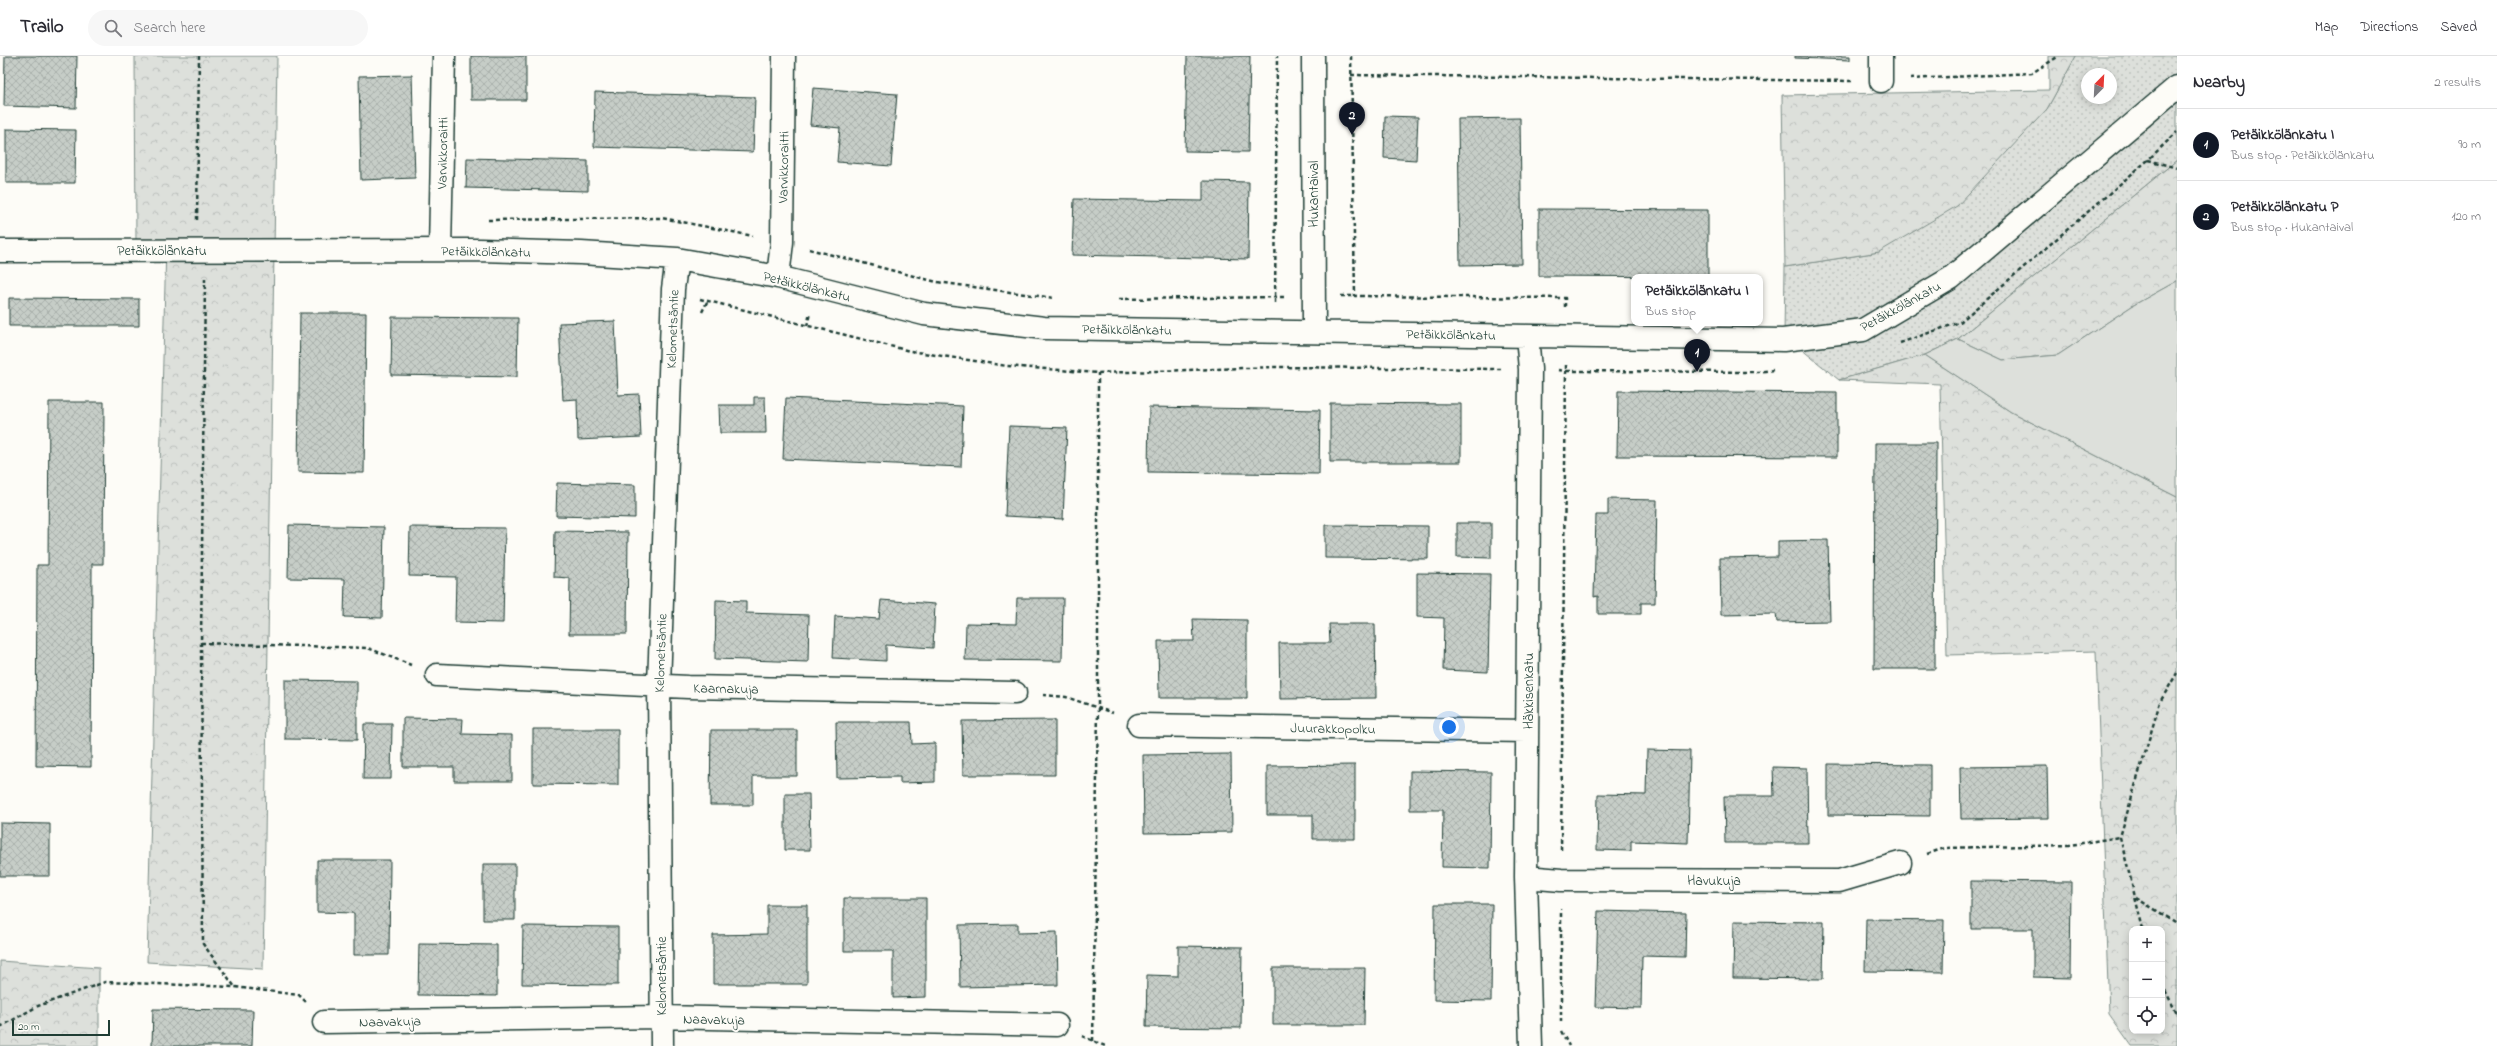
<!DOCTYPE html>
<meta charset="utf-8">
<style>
:root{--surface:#fff;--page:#f7f7f7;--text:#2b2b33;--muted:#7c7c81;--line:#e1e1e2;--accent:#111827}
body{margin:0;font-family:"Indie Flower",sans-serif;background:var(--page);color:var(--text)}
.controls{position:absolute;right:12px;bottom:12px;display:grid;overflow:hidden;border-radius:8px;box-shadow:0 2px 10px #0003}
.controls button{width:36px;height:36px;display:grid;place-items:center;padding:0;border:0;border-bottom:1px solid var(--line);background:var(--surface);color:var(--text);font:20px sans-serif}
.compass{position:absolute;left:2081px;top:12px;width:36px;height:36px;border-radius:50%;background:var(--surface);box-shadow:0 2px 10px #0003;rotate:24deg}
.scale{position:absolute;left:12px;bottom:10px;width:98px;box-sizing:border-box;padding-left:4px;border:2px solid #1f3d34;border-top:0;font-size:11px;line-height:14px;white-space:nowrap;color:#1f3d34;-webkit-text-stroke:3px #fdfcf7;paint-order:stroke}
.you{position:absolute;left:1449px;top:671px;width:14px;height:14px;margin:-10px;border:3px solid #fff;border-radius:50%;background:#1a73e8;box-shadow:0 0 0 6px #1a73e833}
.badge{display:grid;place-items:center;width:26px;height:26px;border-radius:50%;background:var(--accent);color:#fff;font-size:13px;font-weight:700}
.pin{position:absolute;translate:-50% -33px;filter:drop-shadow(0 1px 2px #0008)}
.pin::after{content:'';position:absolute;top:21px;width:14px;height:12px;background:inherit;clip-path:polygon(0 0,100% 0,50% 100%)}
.popup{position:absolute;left:1631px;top:218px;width:132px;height:52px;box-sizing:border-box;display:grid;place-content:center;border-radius:8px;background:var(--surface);filter:drop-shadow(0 1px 3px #0005);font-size:13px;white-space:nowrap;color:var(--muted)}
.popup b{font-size:15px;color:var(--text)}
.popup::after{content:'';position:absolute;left:50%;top:100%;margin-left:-8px;border:8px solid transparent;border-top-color:var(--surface)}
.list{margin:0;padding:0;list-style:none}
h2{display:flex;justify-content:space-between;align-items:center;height:52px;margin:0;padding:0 16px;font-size:17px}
h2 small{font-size:13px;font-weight:400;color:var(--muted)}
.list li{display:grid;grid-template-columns:26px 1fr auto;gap:12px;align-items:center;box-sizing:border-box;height:72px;padding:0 16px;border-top:1px solid var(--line)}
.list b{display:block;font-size:15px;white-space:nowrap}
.list p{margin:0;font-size:13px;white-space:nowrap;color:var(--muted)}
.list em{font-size:13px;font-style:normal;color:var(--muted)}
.icon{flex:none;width:22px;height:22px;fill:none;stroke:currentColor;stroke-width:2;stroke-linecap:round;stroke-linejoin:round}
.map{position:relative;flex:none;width:2177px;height:990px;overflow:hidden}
header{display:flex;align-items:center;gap:24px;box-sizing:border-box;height:56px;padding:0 20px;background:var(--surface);border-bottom:1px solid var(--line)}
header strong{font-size:19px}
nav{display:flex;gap:22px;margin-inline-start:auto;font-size:14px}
.search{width:280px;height:36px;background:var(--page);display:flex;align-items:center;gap:10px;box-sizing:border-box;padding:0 14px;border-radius:22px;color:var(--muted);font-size:15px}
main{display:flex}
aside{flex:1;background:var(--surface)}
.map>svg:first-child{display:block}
</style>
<header>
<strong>Trailo</strong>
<div class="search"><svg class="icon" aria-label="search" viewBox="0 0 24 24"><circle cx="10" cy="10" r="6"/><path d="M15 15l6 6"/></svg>Search here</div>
<nav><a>Map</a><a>Directions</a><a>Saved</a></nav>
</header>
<main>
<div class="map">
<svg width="2177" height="990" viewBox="0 0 2177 990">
<defs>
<pattern id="grass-dots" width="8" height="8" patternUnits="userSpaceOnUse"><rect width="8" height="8" fill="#dde0db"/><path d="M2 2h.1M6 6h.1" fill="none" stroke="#bdc1bd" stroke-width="1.8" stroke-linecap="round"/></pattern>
<pattern id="forest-crowns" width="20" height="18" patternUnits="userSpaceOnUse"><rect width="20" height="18" fill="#dde0db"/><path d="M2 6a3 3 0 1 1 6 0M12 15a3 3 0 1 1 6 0" fill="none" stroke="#bdc1bd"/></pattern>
<pattern id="building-cross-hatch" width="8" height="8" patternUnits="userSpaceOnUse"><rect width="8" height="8" fill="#c6cdc7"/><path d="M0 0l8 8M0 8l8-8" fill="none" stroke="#aab1ac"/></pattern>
</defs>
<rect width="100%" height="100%" fill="#fdfcf7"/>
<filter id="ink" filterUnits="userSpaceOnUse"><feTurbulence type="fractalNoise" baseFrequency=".025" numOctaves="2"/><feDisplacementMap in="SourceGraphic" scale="8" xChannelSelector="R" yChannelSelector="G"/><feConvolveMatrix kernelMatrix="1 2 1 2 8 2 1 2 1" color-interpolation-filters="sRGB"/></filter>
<g filter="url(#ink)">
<path fill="url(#grass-dots)" stroke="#7e8e88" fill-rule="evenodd" d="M2076 0H2177V104L1958 283 1925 299 1839 324 1784 279 1785 211 1879 196 2047 53ZM2087 18H2111V42H2087Z"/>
<path fill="url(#forest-crowns)" stroke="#7e8e88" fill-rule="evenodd" d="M135 0H277L263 913 147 906 166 190H136Z
M2049 0H2076L2047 53 1957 150 1879 196 1785 211 1782 39 2049 34Z
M2177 104V225L2132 250 2058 299 2003 304 1958 283Z
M1925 299 2011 356 2177 441V990H2132L2109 958 2096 595 1947 599 1940 328 1839 324ZM2132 873H2162V975H2132Z
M0 905 99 912V990H0Z"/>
<path fill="#dde0db" stroke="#7e8e88" d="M2177 225V441L2011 356 1925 299 1958 283 2003 304 2058 299 2132 250Z"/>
<path fill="url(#building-cross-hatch)" stroke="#1f3d34" d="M5 0H77L76 52 4 50Z
M471 0H526V44H471Z
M1187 0H1250L1248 96 1185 95Z
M1795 0H1850V4L1795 2Z
M412 19 415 122 361 124 359 20Z
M813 32 897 38 891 110 837 106 840 72 810 69Z
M595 36 755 41 753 96 594 91Z
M1385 60 1418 61 1416 104 1384 102Z
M1520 62 1522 208 1460 209 1458 63Z
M6 73 76 74 75 127H6Z
M467 102 588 105V135L466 132Z
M1203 125 1249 126 1248 203 1072 199 1074 143 1203 145Z
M1539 153 1708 154V221L1539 220Z
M9 242 139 243V270H9Z
M300 257H366L364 417 298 416Z
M392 261 518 262 517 321 391 319Z
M615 265 618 339 639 338 641 381 578 384 577 343 563 344 559 267Z
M1618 335 1837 337V401L1617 400Z
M754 341H765L766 377H720L719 349H754Z
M786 342 963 350 961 411 783 403Z
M49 346H104L103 508H92L91 711 36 710 37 509H48Z
M1330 347 1461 348V406H1330Z
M1149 351 1320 354 1319 418 1148 416Z
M1009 370 1067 372 1063 463 1005 460Z
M1875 387H1936L1935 613H1874Z
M557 427 635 429V462L556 460Z
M1608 443 1657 444 1655 547H1641V558H1598V540L1594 541 1596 459H1608Z
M1457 467H1491V502L1457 501Z
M289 469 384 471 382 562 344 561 345 523 288 522Z
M1325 469 1428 470V503L1325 502Z
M410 471 505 472 503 567 455 566 456 521 409 520Z
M555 475 628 476 627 578H569L570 522 554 521Z
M1828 484 1830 565 1777 566 1776 558 1721 559 1720 502 1778 501V485Z
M1417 517 1490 518 1488 616 1443 614 1444 562 1417 561Z
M1017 542H1063L1062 605 965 604 966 567 1016 568Z
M716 544 746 545V557L809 559 808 606 715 603Z
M881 544 935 548 933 592 886 589V605L833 602 835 560 879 563Z
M1193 563 1247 564V642H1159L1158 585H1194Z
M1329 568H1375L1376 642 1280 643 1279 587H1330Z
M285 624 357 625V684L285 683Z
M403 662 463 663 462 678 512 679V725H454V711H403Z
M1055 664V719H963L962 665Z
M836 666H911L912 688 935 687V726L900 727V721L837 722Z
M364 668H392L391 723H363Z
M533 673H618V729L533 728Z
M711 674H797V720H753V749H710Z
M1647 694 1690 695 1688 787 1631 785V795L1597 794 1598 738 1646 739Z
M1231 698 1232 776 1144 777 1143 699Z
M1828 708 1930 709V760L1828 759Z
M1355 709V783H1313V759H1267V710Z
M2047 710 2048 762 1961 763 1960 711Z
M1773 711 1807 712 1808 787H1725L1724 740H1774Z
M1410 715 1491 716 1490 812 1442 811 1443 754H1410Z
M785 738H809L810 794H785Z
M0 767 50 768V820H0Z
M317 804H390L389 899H354V857L317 856Z
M483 808H515V864H483Z
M1971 825 2071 826 2070 922 2033 921V873H1971Z
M844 842H926V941L893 942V895H844Z
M1435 848H1492L1491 945 1434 944Z
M767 849H807V928H713V879L767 878Z
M1598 855 1686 857 1685 901 1642 900 1641 952 1595 951Z
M1866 863 1944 864 1943 916 1865 915Z
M1734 865 1824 866 1823 923 1733 922Z
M1018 868V877L1057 876 1058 929 960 931 959 869Z
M523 870 618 871V929L522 928Z
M419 888 497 889V940L418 939Z
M1178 890 1242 891 1241 972 1146 971 1147 919 1178 920Z
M1273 912H1365L1364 969H1273Z
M153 953 253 954 252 990H152Z"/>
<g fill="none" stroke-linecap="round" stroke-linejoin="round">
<defs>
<path id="minor" d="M1313 0 1314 276
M1881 0V25
M440 194 444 0
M0 195 479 194 581 197 677 203 778 221 924 258 1044 272 1783 284 1863 274 1951 222 2177 31
M778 221 782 186 784 0
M1527 280 1530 313 1526 821 1531 990
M437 619 688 631 1015 637
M1139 669 1527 675
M1526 821 1561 824 1839 825 1900 807
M324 966 661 961 1057 969
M662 990 659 629 673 233 677 203"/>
</defs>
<use href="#minor" stroke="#1f3d34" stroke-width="25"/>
<path stroke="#1f3d34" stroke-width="2.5" stroke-dasharray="4 3" stroke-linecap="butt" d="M1351 0 1355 240 1565 242V252
M1351 19 1853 25
M1910 23 2032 17 2059 0
M2148 104 2177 112
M197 164 199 0
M488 164 662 162 753 180
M809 193 937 226 1054 242
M205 222 201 587 203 888 235 931
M1341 240H1355
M700 243 910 295 1007 310 1098 317 1275 311 1501 313
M1119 243 1286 241
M1275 247 1277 0
M702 256 707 246
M807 270 810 257
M1900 287 1960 266 2148 104 2177 76
M1566 309V315L1758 316 1773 314
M1558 314 1566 315 1561 796
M201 587 368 592 411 609
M1043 639 1066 641 1113 657
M1927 798 1945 792 2070 789 2120 781
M2136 842 2177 867
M2143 873 2120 781 2160 646 2177 617
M2162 928 2177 958
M1561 966V853
M0 971 38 950 105 926 235 931 299 939 306 946
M1561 975 1569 990
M1082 980 1105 990
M1093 985 1098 651V317"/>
<use href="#minor" stroke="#fdfcf7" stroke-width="22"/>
</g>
</g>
<g text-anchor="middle" stroke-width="4" stroke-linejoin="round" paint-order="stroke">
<g font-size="14" fill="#1f3d34" stroke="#fdfcf7">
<text transform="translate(442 97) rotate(-89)" y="5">Varvikkoraitti</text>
<text transform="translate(783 111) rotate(-89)" y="5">Varvikkoraitti</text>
<text transform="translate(1313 138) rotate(-90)" y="5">Hukantaival</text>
<text x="162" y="199">Petäikkölänkatu</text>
<text transform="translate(486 195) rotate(1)" y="5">Petäikkölänkatu</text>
<text transform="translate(807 230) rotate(14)" y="5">Petäikkölänkatu</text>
<text transform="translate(1900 250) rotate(-29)" y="5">Petäikkölänkatu</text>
<text transform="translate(672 273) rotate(-88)" y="5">Kelometsäntie</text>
<text transform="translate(1127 273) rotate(1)" y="5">Petäikkölänkatu</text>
<text transform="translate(1451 278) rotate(1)" y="5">Petäikkölänkatu</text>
<text transform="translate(660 597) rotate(-88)" y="5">Kelometsäntie</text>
<text transform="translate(726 632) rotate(1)" y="5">Kaarnakuja</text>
<text transform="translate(1528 635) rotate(-90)" y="5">Häkkisenkatu</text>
<text transform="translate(1333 672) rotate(1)" y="5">Juurakkopolku</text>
<text x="1714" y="829">Havukuja</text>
<text transform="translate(661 920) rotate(-90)" y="5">Kelometsäntie</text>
<text transform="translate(714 963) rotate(1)" y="5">Naavakuja</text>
<text transform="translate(390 965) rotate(-1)" y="5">Naavakuja</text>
</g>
</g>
</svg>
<div class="controls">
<button>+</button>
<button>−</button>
<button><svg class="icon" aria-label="locate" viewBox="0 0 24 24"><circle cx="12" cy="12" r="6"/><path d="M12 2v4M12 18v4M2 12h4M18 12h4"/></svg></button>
</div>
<svg class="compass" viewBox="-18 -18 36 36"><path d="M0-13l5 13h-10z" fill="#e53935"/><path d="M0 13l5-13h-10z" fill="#7c7c81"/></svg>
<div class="scale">20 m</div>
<div class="you"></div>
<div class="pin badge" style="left:1697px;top:316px">1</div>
<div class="popup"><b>Petäikkölänkatu I</b>Bus stop</div>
<div class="pin badge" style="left:1352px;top:79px">2</div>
</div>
<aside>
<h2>Nearby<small>2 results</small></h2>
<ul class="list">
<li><span class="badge">1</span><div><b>Petäikkölänkatu I</b><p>Bus stop · Petäikkölänkatu</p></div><em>90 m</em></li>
<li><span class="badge">2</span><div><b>Petäikkölänkatu P</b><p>Bus stop · Hukantaival</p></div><em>120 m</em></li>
</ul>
</aside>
</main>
